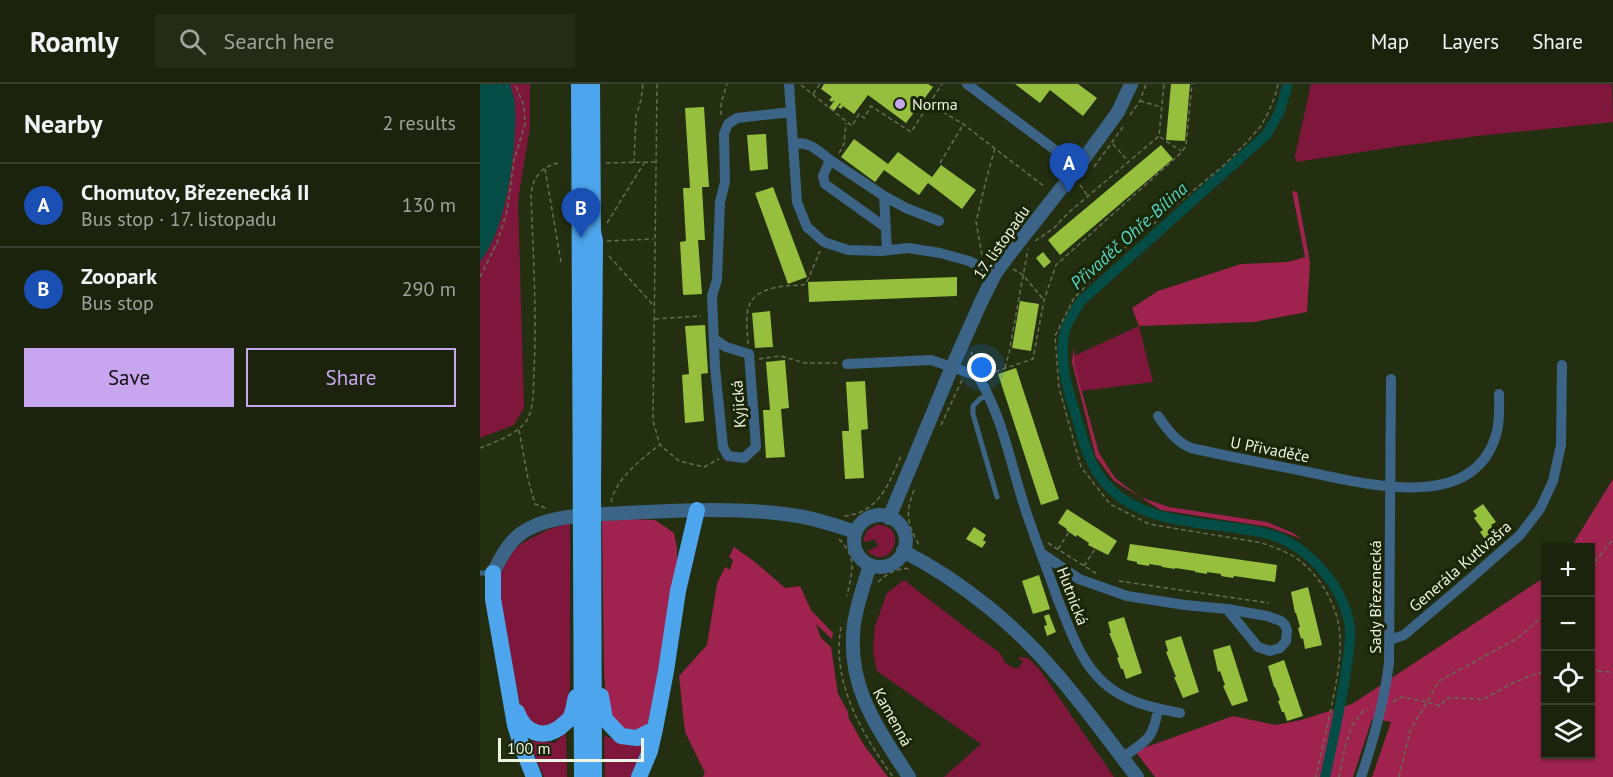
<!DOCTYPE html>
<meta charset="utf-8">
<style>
:root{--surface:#1b230d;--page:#242b16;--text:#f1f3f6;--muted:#a0a49d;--line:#39402e;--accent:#c8a5ef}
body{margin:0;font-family:"PT Sans",sans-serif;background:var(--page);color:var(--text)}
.controls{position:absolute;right:18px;bottom:18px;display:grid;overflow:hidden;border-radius:0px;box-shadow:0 2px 4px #0004}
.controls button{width:54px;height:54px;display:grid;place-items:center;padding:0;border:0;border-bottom:2px solid var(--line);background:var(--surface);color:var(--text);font:30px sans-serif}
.scale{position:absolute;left:18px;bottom:15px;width:146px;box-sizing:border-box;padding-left:6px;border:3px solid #edf5e2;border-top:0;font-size:16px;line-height:21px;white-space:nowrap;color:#edf5e2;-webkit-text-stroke:4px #1b2507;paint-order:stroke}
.you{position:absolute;left:502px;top:284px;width:21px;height:21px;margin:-15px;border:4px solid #fff;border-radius:50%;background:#1a73e8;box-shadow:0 0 0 9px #1a73e833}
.badge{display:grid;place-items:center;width:39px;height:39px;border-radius:50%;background:var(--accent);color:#fff;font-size:20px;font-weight:700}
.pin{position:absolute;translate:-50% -50px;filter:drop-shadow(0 2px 3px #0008)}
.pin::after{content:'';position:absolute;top:32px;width:21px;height:18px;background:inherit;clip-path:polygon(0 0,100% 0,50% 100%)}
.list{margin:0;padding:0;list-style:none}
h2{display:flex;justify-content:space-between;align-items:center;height:78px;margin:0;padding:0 24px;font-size:26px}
h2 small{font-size:20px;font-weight:400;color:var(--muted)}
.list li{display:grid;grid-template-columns:39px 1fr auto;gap:18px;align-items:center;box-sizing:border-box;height:84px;padding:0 24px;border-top:2px solid var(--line)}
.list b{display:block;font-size:22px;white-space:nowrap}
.list p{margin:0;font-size:20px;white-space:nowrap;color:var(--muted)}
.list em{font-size:20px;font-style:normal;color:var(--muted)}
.actions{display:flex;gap:12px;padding:18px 24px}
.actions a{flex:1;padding:14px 0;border:2px solid var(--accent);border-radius:0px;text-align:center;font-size:21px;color:var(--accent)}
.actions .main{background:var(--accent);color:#111}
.icon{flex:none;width:33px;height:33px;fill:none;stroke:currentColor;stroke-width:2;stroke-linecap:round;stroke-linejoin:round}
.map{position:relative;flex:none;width:1133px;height:693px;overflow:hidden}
header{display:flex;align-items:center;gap:36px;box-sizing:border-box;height:84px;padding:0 30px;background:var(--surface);border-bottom:2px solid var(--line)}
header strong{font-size:28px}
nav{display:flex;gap:33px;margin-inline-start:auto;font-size:21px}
.search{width:420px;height:54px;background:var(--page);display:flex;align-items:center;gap:15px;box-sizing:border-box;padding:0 21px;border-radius:0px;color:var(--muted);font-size:22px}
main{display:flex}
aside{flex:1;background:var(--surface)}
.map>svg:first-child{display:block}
</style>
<header>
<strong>Roamly</strong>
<div class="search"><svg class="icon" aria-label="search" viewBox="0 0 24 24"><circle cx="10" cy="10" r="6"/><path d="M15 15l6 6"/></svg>Search here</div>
<nav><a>Map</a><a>Layers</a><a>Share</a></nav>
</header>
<main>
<aside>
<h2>Nearby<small>2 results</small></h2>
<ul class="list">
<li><span class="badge" style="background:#1a4fb4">A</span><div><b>Chomutov, Březenecká II</b><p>Bus stop · 17. listopadu</p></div><em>130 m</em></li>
<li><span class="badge" style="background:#1a4fb4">B</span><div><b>Zoopark</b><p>Bus stop</p></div><em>290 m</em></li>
</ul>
<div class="actions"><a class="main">Save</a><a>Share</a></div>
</aside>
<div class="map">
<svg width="1133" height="693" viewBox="0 0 1133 693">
<rect width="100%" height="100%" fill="#242f11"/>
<path fill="#7f173c" d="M0 0H50V43L38 116 44 324 34 341 0 354Z
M831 0H1132L1133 38 997 52 914 63 816 78 815 72Z
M659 242 673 298 601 307 595 283 594 272Z
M90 439V602L86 627 83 632 66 645 45 636 40 621 20 515V492L27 476 35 465 44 458 69 445Z
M396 441C430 439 413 489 388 468V467L398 462 395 455 385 458 383 456 387 447Z
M424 496 494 550 520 569 525 579 534 584H538L543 578 538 573 548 574 560 586 634 693H464L501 660 397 587 393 566 395 542 407 509Z
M86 648 87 693H64L50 661 51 657 75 659Z
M126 652 139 658 162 659 164 661 151 693H125L124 654Z"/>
<path fill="#a0224e" d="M812 107 817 108 830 178 827 228 774 238 659 242 652 224 678 207 761 180 808 178 825 173Z
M594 263 595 283 619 369 635 394 660 413 689 423 787 438 813 449 822 455 789 443 681 426 634 397 616 373 592 278Z
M1133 395V693H892L911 638 892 635 873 693H675L655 667 753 632 796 641 821 636 872 620 1065 493 1066 670H1110V464L1091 463Z
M147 435 175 436 194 449 197 464V487L170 637C157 649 153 647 136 642L126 616 124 589 122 437Z
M254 463 275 478 305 504 320 502 331 526 353 549 352 555 336 540 341 554 351 563 358 610 368 628 369 635 384 661 408 693H223L225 689 205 648 199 592 227 561 237 500 245 483 250 486 253 476 249 473Z"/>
<path fill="#044d47" d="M0 0H30C32 7 35 15 35 22 37 59 28 126 12 158 9 165 4 172 0 178Z"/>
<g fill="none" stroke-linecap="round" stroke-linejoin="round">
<path stroke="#044d47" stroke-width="10" d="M808 0 799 29 786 51 601 217C596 225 591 233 587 241 577 266 586 301 594 325 602 351 607 379 626 400 666 445 735 436 788 450 809 455 830 471 844 488 857 503 868 525 870 545 871 559 868 572 866 586 861 622 853 657 845 693"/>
</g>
<path fill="#95bf3c" d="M344 0H448L453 3 426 39 388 11 374 30 363 22 361 25 358 23 361 20 360 19 354 27 349 24 355 16 352 18 349 16 352 13 341 5Z
M535 0H598L617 14 603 32 570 6 560 19Z
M691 0H710L705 57 686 56Z
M224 23 229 103H222L225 156H218L222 210 204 211 203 210 200 158 206 157 203 104H210L205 24Z
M286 50 288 85 270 87 267 51Z
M374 55 408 80 418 68 452 93 461 81 496 106 482 125 448 99 439 111 404 86 395 98 361 73Z
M681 61 693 75 580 171 568 156Z
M293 103 327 193 308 200 275 109Z
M563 168 571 178 564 184 556 174Z
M477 193V211L476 212 329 218 328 198Z
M540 217 559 220 551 267 532 264Z
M290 227 293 263 275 264 272 229Z
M225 241 228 289 221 290 224 337 205 339 202 291 209 290 205 242Z
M305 276 309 324 301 325 305 373 286 374 283 326H290L286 278Z
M536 284 579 415 561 421 518 290Z
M385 297 388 345 381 346 384 394 365 395 362 347H369L366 298Z
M1003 420 1016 438 1011 441 1017 450 1007 458 1000 448 1003 446 994 434 997 432 993 427Z
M587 425 637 457 628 471 608 461 609 459 597 451 596 453 589 448 586 446 587 445 578 439Z
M494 443 506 451 503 456 506 458 502 464 486 455Z
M650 460 797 481 795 498 754 492 753 494 741 492V490L727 488V490L715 488V487L695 484V485L682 483V482L669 480V482L657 480V478L647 476Z
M559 491 570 525 553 530 542 497Z
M828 503 842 561 825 565 823 554 821 555 818 544 820 543 816 529H815L811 508Z
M569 530 576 548 567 552 564 542 567 541 564 532Z
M644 533 662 589 646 595 643 585H641L637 574 639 573 629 549H631L628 538Z
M701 552 719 608 703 614 694 593H696L686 568 688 567 685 557Z
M750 561 768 617 752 622 743 602 745 601 740 587 738 588 733 566Z
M804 576 823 632 807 637 804 628H802L798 617 800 616 795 603H794L788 582Z"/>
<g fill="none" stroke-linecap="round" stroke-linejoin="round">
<path stroke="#646e53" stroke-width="1.5" stroke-dasharray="4.5 3" stroke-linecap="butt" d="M177 0 173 337 180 361 199 377 224 383 239 375
M798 0 795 12 789 27 781 42 766 59 743 82 642 166 594 214 575 252 579 304 601 383 630 420 669 440 782 459C793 463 806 467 816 474 838 489 855 517 859 543 863 570 856 599 851 625 846 648 841 670 836 693
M321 1 372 42 379 30 384 34 391 22 431 48 462 0
M333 10 340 0
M660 17 681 23
M450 20 483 40 565 103
M241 31V19L247 0
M650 31 660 17 666 0
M680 53 701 67
M633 60 648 77
M359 69 364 60 366 39
M126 79 175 78
M154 79 156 32 161 16 163 0
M460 79 483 41
M614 83 643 43
M65 85 81 178
M600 101 608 112
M127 139 164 79
M534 144 544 132
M127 157 173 155
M555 157 574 144 588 129 679 52 684 0
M502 171 496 138 506 96 515 64
M129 172 174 222
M533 185 543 191 563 215
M0 193 17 159 27 127 34 76 45 40 44 22 35 0
M175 235 221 232
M268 260C266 229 262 210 298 203 308 201 317 202 326 200L340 167
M279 275 300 272 325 279H357
M489 278 492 268
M525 284 529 269 548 165
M508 290 553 275 564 216 576 181 702 68 706 61 712 0
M461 341 482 296
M39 346 48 395 55 420 66 424
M0 364C15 358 38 350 47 336 55 322 53 301 54 286 57 227 53 169 51 110 53 93 61 83 78 79
M434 406C425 430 427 439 439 461
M131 418C137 393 160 377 179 361
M364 432C399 429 409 399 421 372
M359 455C378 475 372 487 367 512
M568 459 617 490
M578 465 589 448
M604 482 615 465
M1110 484 1133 455
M639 497 789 519
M398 498C408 489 417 483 431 485
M361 543C351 598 382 650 413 693
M1110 587 1133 588
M913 618 922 613 947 618 960 622 967 614 1004 615 1033 599 1057 589H1066
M859 693 866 659 872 642 883 627 888 626
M919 693 930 647 959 597 1038 554 1066 529"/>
<path stroke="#3b6487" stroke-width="5" d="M509 313 501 314 493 322V330L517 413
M0 489H12"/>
<path stroke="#3b6487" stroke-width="10" d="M309 0 317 118 327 143 344 158 368 166 401 167 428 164 460 169 489 177 515 190
M487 0 598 83
M313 59C331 58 337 66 350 76
M404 112 407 166
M405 143 345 100 343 92 350 76 404 112 426 124 459 137
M234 255 246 263 269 270 276 363 264 374 248 372 243 363 235 283 232 212 237 196 240 118 245 98 244 50 248 40 257 34 311 28
M367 280 451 276 498 292C523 335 529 374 544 421 554 453 567 484 578 516 590 545 600 578 624 599 645 618 673 624 700 629
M678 332C688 346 695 357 711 364 752 373 792 381 833 389 891 401 997 429 1017 347 1020 335 1019 323 1019 310
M561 469 599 495 647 512 705 521 747 525 787 532 801 537 805 541 807 546 806 557 800 564 790 567 778 563 747 525
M910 556 924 551 990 495 1040 451 1060 425 1073 397 1081 361 1082 281
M642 674C667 656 673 656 678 625
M881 693C894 655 904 619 909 579L911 295"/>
<path stroke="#3b6487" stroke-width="14" d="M374 457a26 26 0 1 1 52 0a26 26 0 1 1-52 0Z
M409 434 472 283 501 218 515 190 528 172 598 83 638 28 651 0
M423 467C483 498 538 543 580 594 607 626 632 660 657 693
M390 481C384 500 377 520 374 540 366 602 397 643 429 693
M13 489C22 471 31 453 50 444 79 430 113 431 144 429 203 426 261 423 318 432 338 435 357 442 376 448"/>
<path stroke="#4da6ed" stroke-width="16" d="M99 0 102 693
M112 0 113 147 115 157 113 403 114 693
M13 489V515L35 641 42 663 54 693
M121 612 125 635 141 652 157 654 175 645
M37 628C45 651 67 657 85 639 88 637 90 635 91 632 94 626 94 619 96 613
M159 693 170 667 175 645 186 587 198 507 217 426"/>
</g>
<circle fill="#c8a5ef" stroke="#1b2507" stroke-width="2" cx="420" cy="20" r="6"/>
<g text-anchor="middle" stroke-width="6" stroke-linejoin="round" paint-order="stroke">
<g font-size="16" fill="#edf5e2" stroke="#1b2507" text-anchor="start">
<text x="432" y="26">Norma</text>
</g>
<g font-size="16" fill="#edf5e2" stroke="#1b2507">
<text transform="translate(521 158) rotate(-55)" y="6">17. listopadu</text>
<text transform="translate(258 320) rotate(-94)" y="6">Kyjická</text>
<text transform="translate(790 365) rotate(11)" y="6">U Přivaděče</text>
<text transform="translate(980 482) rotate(-41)" y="6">Generála Kutlvašra</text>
<text transform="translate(593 512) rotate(69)" y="6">Hutnická</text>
<text transform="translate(895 513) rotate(-90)" y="6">Sady Březenecká</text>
<text transform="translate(413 633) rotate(61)" y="6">Kamenná</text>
</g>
<g font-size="18" font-style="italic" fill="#53d7c9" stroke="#1b2507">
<text transform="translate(649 152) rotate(-42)" y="6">Přivaděč Ohře-Bílina</text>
</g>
</g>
</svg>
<div class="controls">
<button>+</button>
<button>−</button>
<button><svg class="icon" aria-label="locate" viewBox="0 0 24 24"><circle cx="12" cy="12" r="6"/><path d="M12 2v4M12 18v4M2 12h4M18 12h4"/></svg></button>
<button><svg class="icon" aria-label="layers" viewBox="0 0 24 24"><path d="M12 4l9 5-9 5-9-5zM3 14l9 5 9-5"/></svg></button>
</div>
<div class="scale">100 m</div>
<div class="you"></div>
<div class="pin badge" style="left:589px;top:109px;background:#1a4fb4">A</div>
<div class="pin badge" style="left:101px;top:154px;background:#1a4fb4">B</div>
</div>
</main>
